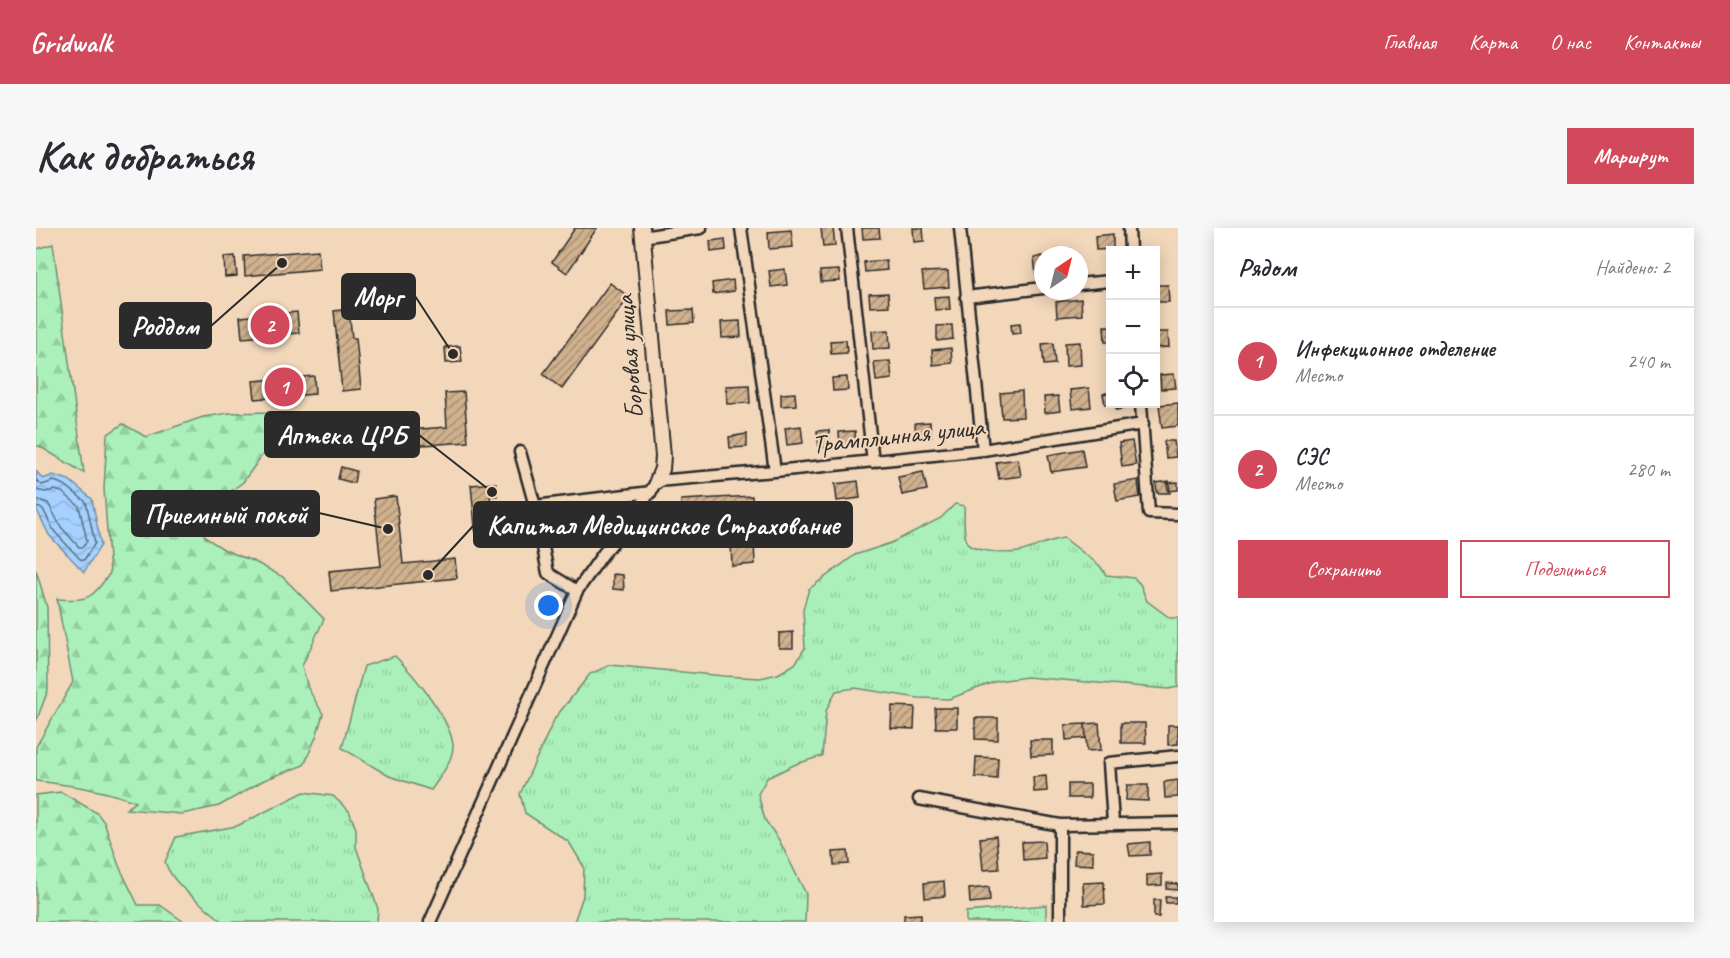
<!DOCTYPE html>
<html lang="ru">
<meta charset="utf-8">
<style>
:root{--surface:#fff;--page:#f7f7f7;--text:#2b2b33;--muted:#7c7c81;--line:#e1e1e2;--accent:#d1495b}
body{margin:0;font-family:Caveat,sans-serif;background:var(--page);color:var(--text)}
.controls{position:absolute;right:18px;top:18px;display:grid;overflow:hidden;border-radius:0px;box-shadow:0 3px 15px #0003}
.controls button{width:54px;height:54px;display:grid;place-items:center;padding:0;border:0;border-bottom:2px solid var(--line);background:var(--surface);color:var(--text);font:30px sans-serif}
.compass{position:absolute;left:998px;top:18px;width:54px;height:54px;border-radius:50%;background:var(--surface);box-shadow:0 3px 15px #0003;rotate:35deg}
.you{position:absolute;left:513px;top:378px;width:21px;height:21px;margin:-15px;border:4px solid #fff;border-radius:50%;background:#1a73e8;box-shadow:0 0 0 9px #1a73e833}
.badge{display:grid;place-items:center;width:39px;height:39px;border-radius:50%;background:var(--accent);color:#fff;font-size:20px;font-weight:700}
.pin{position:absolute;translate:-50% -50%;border:3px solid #fff;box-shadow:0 2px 6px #0006}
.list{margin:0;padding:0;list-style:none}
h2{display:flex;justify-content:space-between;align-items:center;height:78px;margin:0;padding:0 24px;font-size:26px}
h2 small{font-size:20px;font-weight:400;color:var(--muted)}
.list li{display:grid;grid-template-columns:39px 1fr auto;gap:18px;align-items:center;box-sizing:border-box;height:108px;padding:0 24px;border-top:2px solid var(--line)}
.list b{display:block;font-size:22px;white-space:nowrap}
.list p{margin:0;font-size:20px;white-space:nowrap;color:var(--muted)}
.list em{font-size:20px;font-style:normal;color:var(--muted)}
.actions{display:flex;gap:12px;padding:18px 24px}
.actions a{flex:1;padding:14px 0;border:2px solid var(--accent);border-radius:0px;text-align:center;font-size:21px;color:var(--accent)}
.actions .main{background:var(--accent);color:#fff}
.icon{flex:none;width:33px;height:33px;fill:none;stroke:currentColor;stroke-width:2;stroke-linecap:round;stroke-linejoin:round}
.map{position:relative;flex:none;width:1142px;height:694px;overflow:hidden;border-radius:0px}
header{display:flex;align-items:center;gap:36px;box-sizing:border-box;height:84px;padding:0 30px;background:var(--accent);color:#fff}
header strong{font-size:28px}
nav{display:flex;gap:33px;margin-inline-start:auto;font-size:21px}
.intro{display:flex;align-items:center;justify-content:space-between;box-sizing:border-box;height:144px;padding:0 36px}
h1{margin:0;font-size:42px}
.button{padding:15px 27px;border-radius:0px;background:var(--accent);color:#fff;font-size:21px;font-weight:700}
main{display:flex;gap:36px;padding:0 36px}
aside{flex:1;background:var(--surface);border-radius:0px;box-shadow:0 3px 15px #0003}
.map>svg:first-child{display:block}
</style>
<header>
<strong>Gridwalk</strong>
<nav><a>Главная</a><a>Карта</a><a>О нас</a><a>Контакты</a></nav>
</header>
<div class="intro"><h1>Как добраться</h1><a class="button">Маршрут</a></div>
<main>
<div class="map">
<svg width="1142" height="694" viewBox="0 0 1142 694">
<defs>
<pattern id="grass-tufts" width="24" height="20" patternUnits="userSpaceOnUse" patternTransform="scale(1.5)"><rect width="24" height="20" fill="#abf0bb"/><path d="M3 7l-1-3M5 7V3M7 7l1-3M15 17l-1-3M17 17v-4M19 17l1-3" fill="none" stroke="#93cea1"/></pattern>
<pattern id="forest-firs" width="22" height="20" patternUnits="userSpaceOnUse" patternTransform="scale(1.5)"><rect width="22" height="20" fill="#abf0bb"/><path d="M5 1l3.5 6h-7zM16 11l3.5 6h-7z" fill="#93cea1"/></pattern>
<pattern id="water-waves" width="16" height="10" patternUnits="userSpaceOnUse" patternTransform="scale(1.5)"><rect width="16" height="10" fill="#a4d1ff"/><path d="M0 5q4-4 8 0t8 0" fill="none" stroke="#8db4db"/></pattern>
<pattern id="building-hatch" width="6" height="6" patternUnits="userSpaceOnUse" patternTransform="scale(1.5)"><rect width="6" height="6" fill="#d0b18e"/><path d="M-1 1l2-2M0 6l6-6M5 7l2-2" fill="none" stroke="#a99074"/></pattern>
</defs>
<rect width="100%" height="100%" fill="#f3d7ba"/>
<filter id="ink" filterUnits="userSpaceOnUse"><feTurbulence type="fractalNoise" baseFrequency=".0167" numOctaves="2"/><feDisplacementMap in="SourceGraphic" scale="12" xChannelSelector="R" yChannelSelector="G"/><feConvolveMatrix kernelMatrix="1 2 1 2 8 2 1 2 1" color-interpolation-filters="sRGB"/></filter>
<g filter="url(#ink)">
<path fill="url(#grass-tufts)" stroke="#6b8e73" stroke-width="1.5" d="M919 276 928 278C929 288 926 307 932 316 937 323 973 326 982 324 998 321 1011 312 1028 310L1064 338 1070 347 1098 350 1104 356 1111 373 1134 390H1142V459L1133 461 991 449 961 453 913 471 882 470 819 460 800 463 790 483 786 528 760 536 731 550 722 566 729 592 743 612 770 666 769 694H538L547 668 548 639 533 614 489 585 484 566 519 490 554 446 574 437 688 448 724 450 742 446 759 436 769 420 767 381 773 361 819 327 855 315 905 290Z
M359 428C378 447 414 490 417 517 418 531 403 551 395 562L353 548 306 520 328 438Z
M268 564 297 568 313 583 320 601V619L342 681 341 694H187C168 676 138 660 129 634L140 609 201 598Z
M1010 677V694H930V684Z"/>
<path fill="url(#forest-firs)" stroke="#6b8e73" stroke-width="1.5" d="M17 16 48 245 3 218H0V21Z
M237 184 247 198 207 254 160 290 170 310 189 322 219 334 247 349 288 391 266 438 272 460 287 486 280 509 268 537 228 552 183 578 146 586 90 581 100 574C68 562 35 557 0 553V519L37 454 21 371C54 373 55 371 74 345L68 261 71 207 87 196 110 209 167 189 193 185Z
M0 342 11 379 12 462 0 494Z
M25 564 61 585 68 594 83 638 102 677H124L148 694H0V567Z"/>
<path fill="url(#water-waves)" stroke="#748faa" stroke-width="1.5" d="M0 243 7 251 17 247 33 252 56 271 65 317 48 344 13 307 0 280Z"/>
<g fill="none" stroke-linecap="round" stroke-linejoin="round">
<path stroke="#5b6d80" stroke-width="1.5" d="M0 252 6 257 18 253 29 257 50 274 59 315 48 332 44 331 18 303 7 281 0 279
M0 262 9 264 19 262 26 264 43 278 51 313 47 319H43L25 299 12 275 0 271"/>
</g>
<path fill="url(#building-hatch)" stroke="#2b2b2b" stroke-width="1.5" d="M539 0H561L531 45 516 34Z
M785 0H797L799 18 787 19Z
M826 0H843L844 10 827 11Z
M877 0H887L888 13 878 14Z
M755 2 757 19 733 21 732 4Z
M1077 6V21L1060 22 1059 8Z
M689 11 690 22 675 24 674 13Z
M1034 21 1035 27H1022V22Z
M282 22 284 41 209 48 208 28Z
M199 28 201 48 189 49 188 29Z
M1007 28V46L1000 47 998 30Z
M850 32 851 42 829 44 828 34Z
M749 41 751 57 735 59 733 43Z
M803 42 804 53 785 54 784 43Z
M912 43 913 59 888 61 886 44Z
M697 52 698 63 677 66 676 55Z
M574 55 593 69 526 161 507 146Z
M1120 57H1132L1133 74H1120Z
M852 65 853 78 834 79 833 66Z
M913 68 914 81 899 82 898 69Z
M1045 71 1046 87 1021 89 1020 74Z
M313 81 316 110H320L325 161 306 163 298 83Z
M657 82 658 95 634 97 633 83Z
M261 84 263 105 206 110 204 89Z
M704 93 705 109 686 110 685 94Z
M984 95 985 105 976 106 975 96Z
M916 97 917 111 901 113V98Z
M1068 98H1074V114H1069Z
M853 102 854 120 837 121 836 103Z
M1120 104H1132L1133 119 1120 120Z
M810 112 811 125 795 126 794 113Z
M1044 114 1045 137 1030 138 1029 115Z
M1017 115 1019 136 1008 137 1006 116Z
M424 118 426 134 410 135 409 119Z
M915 120 916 135 897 137 896 122Z
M854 133 856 151 840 153 838 134Z
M1138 146 1140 160 1125 161 1124 147Z
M278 148 279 166 219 171 217 153Z
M811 149 812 162 797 163 796 150Z
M713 157 714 175 691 176 690 158Z
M1053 160 1055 179 1036 181 1034 162Z
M986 163 987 189 966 190 964 165Z
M428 164 432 214 373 218 372 202 411 199 409 165Z
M1074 164V175L1069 176 1067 166Z
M759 165 760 177 745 178V166Z
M1022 168 1024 183 1009 185 1008 169Z
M1142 175V198L1126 200 1123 177Z
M1079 176H1095L1096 179 1080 182Z
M894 194 895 209 880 210 879 195Z
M765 198 767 215 751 217 749 200Z
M793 202 794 219 783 220 781 203Z
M819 203 820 217 804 218 803 204Z
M711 206V219L694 220 693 209Z
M1096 213 1100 237 1086 239 1083 215Z
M1128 213H1138L1140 229 1130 230Z
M1046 221 1049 239 1015 244 1012 227Z
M982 231 985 248 963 251 960 234Z
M305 239 320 243 318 255 302 251Z
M887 244 891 262 866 267 862 249Z
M1102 252 1104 269 1081 273 1078 256Z
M822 253 824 270 801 273 799 256Z
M1133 253 1134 265H1121L1120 255Z
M1142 254V262L1132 263 1131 255Z
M460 255 461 268H454L457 298 463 297 464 307 440 309 435 257Z
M360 268 367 336 419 331 421 350 295 363 293 343 345 338 338 271Z
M716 268 719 336 696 338 694 293 646 295 645 272Z
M577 346 587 347 588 362 577 361Z
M757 404V420H743V405Z
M856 478 879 479 878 501 855 500Z
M899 480H921V500H900Z
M939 490H962V512L939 511Z
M1063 495 1065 522 1051 523 1049 496Z
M1085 495H1109L1110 515H1085Z
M1049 496 1050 510 1030 512 1029 497Z
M1132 497H1142V516L1132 517Z
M994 512H1017V527L995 528Z
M940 529 962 530 961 551 939 549Z
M1010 548 1011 563 998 564 997 549Z
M1142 552V569L1129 570 1128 554Z
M1032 556H1054V570H1032Z
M1091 557H1112V573L1090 572Z
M960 608 963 641 947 642 944 610Z
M1008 613 1009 630 987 632 986 614Z
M1114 614V627L1094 628 1092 616Z
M1039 622 1057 623V637L1038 636Z
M812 623 813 636 798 637 797 624Z
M1126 646V657L1111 658V647Z
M908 653 909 668 889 670 888 655Z
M1068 654 1069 676 1048 677 1047 655Z
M1131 655 1142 656V662L1130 661Z
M953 659 954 673 934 675 933 661Z
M1129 669H1140V675H1130Z
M1118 672H1124L1123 689H1118Z
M885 686V694H868V687Z"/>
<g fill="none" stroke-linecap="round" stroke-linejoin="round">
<defs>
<path id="minor" d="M705 0 739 243
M811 0 837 234
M924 0 947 222
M1093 0 1094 22
M606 9 665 0
M1043 56 1074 53
M930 69 1007 60
M1105 176 1113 285 1142 286
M484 224 499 278 512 345 541 363
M499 278 615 264
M883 571 1024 597 1142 595
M1077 595 1073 535 1142 528
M1024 597V694
M394 694 541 363 567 326 594 294 621 253 739 243 947 222 1107 196"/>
<path id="tertiary" d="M606 0 627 228 626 241 621 253"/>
</defs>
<use href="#minor" stroke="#2b2b2b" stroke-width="15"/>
<use href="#tertiary" stroke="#2b2b2b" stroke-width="18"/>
<use href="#minor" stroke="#f3d7ba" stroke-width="10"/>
<use href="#tertiary" stroke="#f3d7ba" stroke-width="14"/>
</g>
</g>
<g text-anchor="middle" stroke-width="4.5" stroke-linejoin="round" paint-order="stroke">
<g font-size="26" fill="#2b2b2b" stroke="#f3d7ba">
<text transform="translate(593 129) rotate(-95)" y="9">Боровая улица</text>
<text transform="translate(862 207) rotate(-6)" y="9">Трамплинная улица</text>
</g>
</g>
<path fill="none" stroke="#2b2b2b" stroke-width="2" d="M417 126L379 68M246 35L175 98M456 264L383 207M352 301L283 285M392 347L438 297"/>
<g fill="#2b2b2b" stroke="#f3d7ba" stroke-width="2">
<circle cx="417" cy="126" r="6"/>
<circle cx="246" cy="35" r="6"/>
<circle cx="456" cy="264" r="6"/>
<circle cx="352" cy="301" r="6"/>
<circle cx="392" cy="347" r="6"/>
</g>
<g fill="#2b2b2b" stroke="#2b2b2b" stroke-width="2">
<rect x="306" y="46" width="73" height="45" rx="6"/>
<rect x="84" y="75" width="91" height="45" rx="6"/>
<rect x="229" y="184" width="154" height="45" rx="6"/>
<rect x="96" y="263" width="187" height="45" rx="6"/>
<rect x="438" y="274" width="378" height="45" rx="6"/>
</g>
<g font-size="27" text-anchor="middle" font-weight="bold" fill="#fff">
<text x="342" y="78">Морг</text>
<text x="129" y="107">Роддом</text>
<text x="306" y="216">Аптека ЦРБ</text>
<text x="190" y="295">Приемный покой</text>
<text x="627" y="306">Капитал Медицинское Страхование</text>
</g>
</svg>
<div class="controls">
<button>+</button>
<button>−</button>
<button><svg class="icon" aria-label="locate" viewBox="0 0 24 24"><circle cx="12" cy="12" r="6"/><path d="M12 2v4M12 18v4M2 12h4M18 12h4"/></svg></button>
</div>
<svg class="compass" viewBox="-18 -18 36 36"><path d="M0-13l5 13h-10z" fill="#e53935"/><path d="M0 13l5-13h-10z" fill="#7c7c81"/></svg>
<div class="you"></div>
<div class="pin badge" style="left:248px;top:159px">1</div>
<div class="pin badge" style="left:234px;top:97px">2</div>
</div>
<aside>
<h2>Рядом<small>Найдено: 2</small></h2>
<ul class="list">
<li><span class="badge">1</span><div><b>Инфекционное отделение</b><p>Место</p></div><em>240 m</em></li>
<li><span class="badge">2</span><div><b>СЭС</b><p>Место</p></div><em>280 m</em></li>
</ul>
<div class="actions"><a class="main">Сохранить</a><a>Поделиться</a></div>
</aside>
</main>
